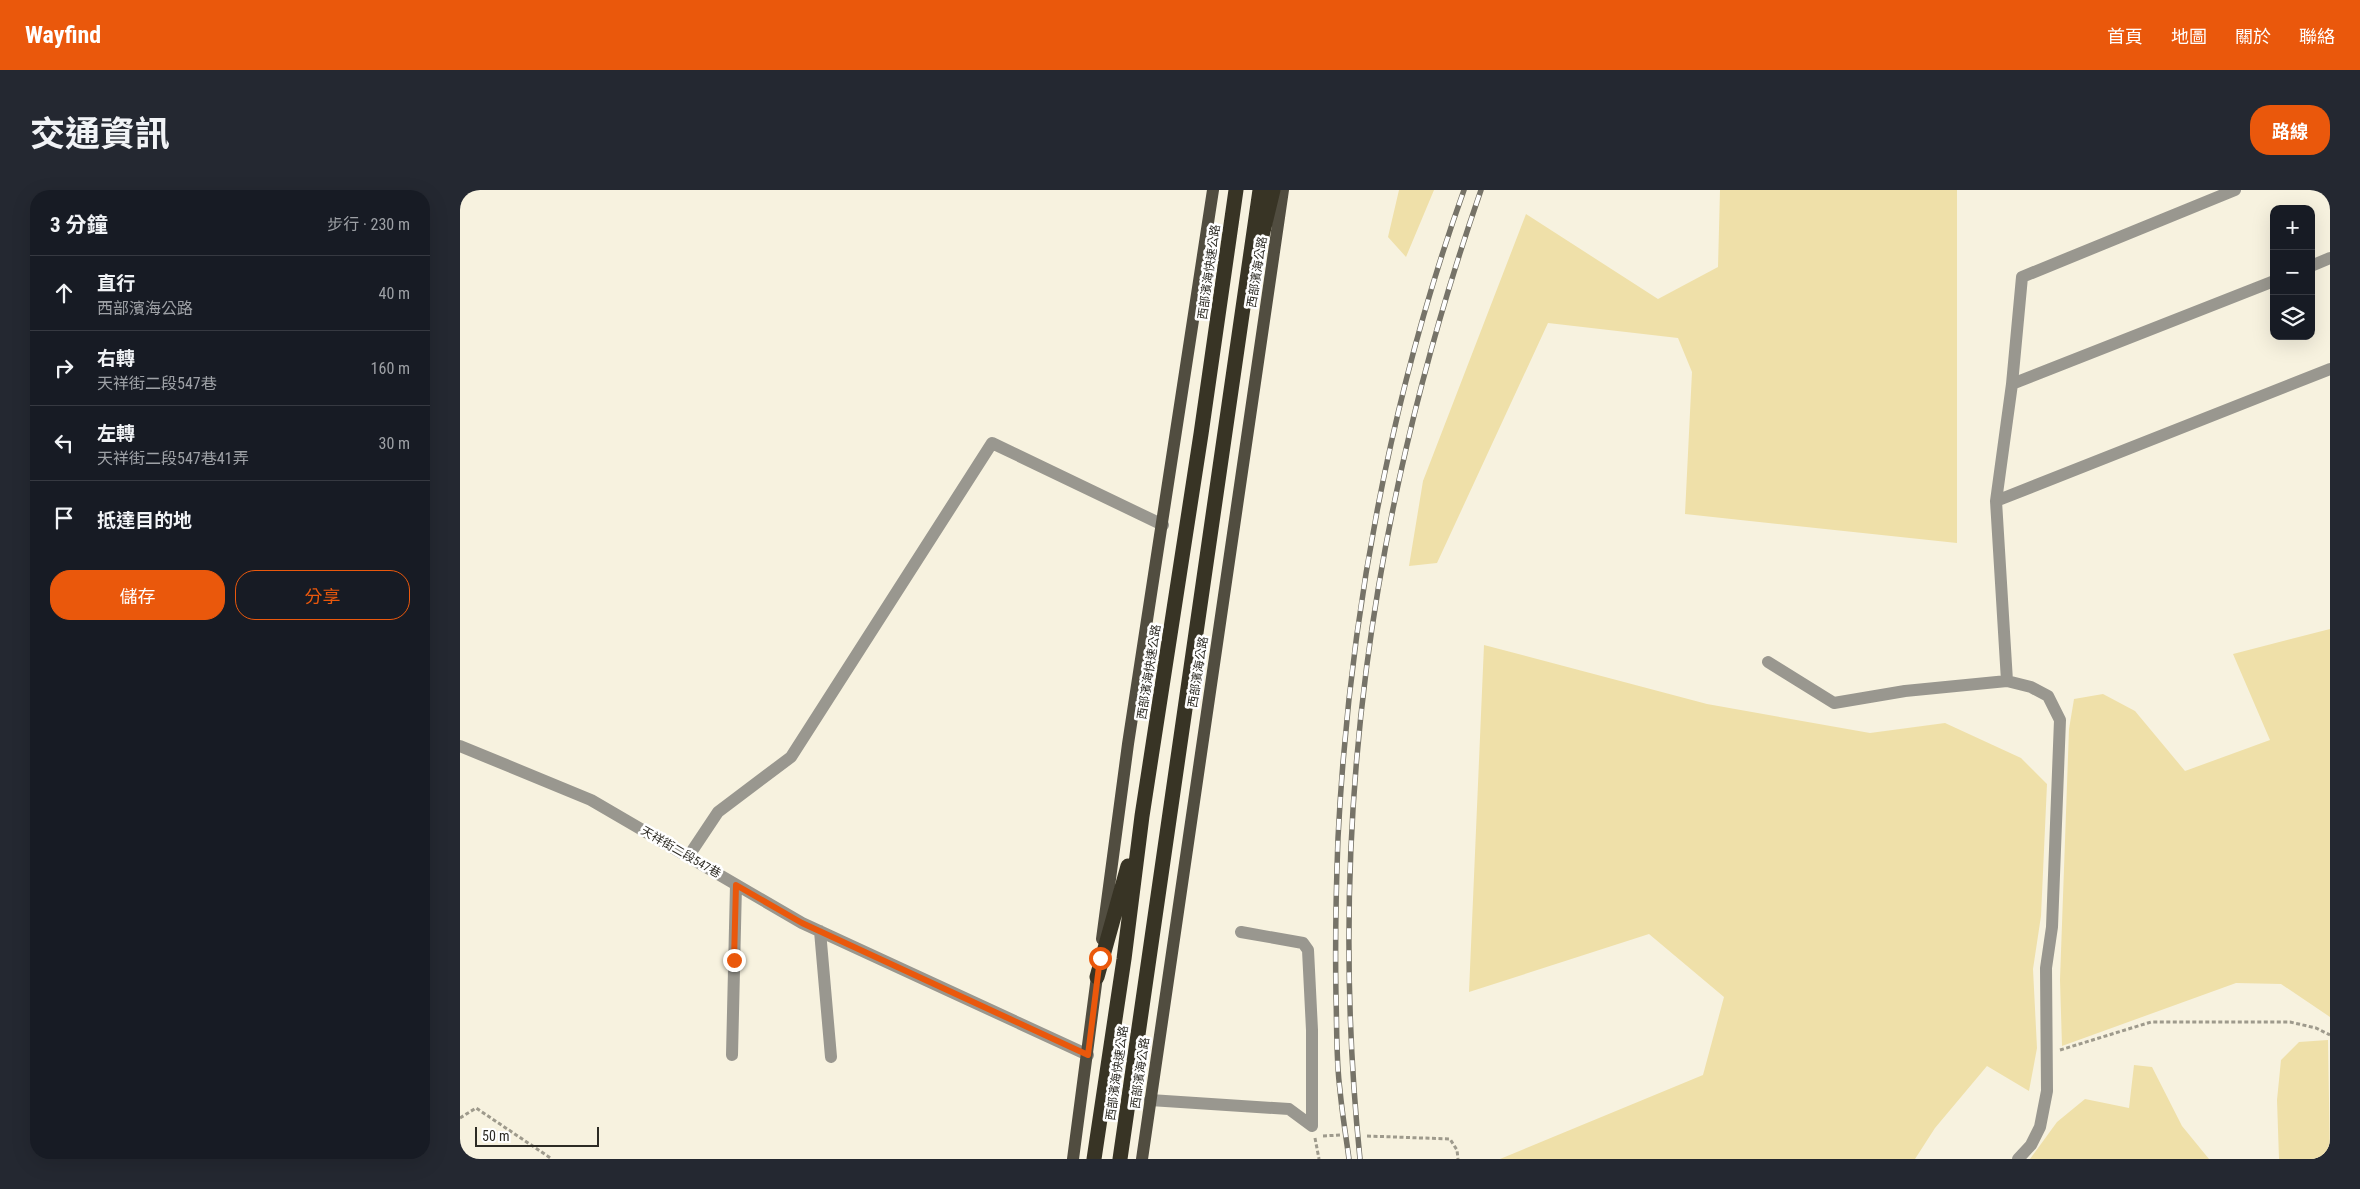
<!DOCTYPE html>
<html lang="zh-TW">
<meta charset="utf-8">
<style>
:root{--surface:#171b24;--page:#242831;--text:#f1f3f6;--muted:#9ea1a6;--line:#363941;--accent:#ea580c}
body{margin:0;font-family:"Roboto Condensed","Noto Sans TC",sans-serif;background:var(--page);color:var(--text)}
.controls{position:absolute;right:15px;top:15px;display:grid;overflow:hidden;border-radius:10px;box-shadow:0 5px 20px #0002}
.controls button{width:45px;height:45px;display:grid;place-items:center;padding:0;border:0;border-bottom:1px solid var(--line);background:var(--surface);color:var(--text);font:25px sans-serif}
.scale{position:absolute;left:15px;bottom:12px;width:124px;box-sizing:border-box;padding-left:5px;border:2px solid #2d2b24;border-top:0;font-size:14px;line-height:18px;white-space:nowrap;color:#2d2b24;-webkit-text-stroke:4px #fff;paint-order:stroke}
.stop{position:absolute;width:15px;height:15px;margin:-11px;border:4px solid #ea580c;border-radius:50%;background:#fff}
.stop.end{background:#ea580c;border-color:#fff;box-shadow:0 1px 5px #0008}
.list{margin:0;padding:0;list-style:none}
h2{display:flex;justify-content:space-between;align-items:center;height:65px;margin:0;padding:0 20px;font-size:21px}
h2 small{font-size:16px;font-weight:400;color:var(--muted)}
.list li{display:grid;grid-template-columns:32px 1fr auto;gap:15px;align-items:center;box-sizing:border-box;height:75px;padding:0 20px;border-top:1px solid var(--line)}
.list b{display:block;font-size:19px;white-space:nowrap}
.list p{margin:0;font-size:16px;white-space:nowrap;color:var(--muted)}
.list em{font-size:16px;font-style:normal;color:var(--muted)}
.actions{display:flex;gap:10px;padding:15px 20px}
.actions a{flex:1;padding:11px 0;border:1px solid var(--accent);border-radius:20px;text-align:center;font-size:18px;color:var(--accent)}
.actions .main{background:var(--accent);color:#fff}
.icon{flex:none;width:28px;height:28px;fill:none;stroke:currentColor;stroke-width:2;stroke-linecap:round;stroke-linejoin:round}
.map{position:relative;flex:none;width:1870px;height:969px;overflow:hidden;border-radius:20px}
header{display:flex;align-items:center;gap:30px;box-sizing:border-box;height:70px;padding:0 25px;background:var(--accent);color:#fff}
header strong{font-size:24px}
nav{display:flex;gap:28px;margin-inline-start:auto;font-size:18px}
.intro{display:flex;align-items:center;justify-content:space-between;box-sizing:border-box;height:120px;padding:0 30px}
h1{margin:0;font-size:35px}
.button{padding:12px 22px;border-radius:20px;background:var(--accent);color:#fff;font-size:18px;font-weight:700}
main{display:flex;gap:30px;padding:0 30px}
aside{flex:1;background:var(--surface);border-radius:20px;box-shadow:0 5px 20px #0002}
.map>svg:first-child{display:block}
</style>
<header>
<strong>Wayfind</strong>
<nav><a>首頁</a><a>地圖</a><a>關於</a><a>聯絡</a></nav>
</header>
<div class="intro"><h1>交通資訊</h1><a class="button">路線</a></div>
<main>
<aside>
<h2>3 分鐘<small>步行 · 230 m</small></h2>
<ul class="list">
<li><svg class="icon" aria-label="ahead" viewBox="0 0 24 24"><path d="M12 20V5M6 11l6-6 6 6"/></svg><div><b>直行</b><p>西部濱海公路</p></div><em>40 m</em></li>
<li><svg class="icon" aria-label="right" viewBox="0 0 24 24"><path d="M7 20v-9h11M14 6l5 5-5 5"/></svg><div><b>右轉</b><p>天祥街二段547巷</p></div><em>160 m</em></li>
<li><svg class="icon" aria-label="left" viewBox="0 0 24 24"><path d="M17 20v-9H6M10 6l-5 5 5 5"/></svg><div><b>左轉</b><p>天祥街二段547巷41弄</p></div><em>30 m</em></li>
<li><svg class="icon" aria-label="arrive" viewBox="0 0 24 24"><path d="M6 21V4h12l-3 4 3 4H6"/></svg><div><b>抵達目的地</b></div></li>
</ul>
<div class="actions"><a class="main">儲存</a><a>分享</a></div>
</aside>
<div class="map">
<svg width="1870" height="969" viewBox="0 0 1870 969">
<rect width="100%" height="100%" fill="#f7f2df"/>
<path fill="#efe0a9" d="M939 0H974L946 67 928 47Z
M1260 0H1497V353L1225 324 1232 182 1218 148 1088 133 977 373 949 376 963 291 1066 24 1198 109 1258 77Z
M1870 439V827L1821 794 1776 793 1602 856 1600 790 1609 539 1614 509 1643 504 1675 521 1725 581 1810 550 1773 464Z
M1024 455 1247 514 1410 543 1485 533 1561 568 1587 594 1581 726 1573 779 1577 858 1569 901 1527 876 1475 938 1455 969H1040L1243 885 1264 807 1189 744 1009 802Z
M1868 850 1870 969H1819L1817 910 1821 870 1839 852Z
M1674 875 1692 877 1722 936 1749 969H1570L1597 932 1625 909 1669 918Z"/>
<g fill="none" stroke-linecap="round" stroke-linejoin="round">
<path stroke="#9e9a8c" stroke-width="3" stroke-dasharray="4 2.5" stroke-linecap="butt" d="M1600 860 1691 832H1830L1856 838 1870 845
M0 928 16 918 92 969
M863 946 880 945
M907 946 990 949 997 960 998 969
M855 948 859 969"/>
<path stroke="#99978f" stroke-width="12" d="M1851 76 1870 68
M1552 194 1814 91
M1536 311 1870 179
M1308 472 1374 513 1445 501 1547 491 1571 497 1588 506 1600 530 1592 737 1586 778 1587 901 1580 937 1571 955 1558 969
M1547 491 1536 311 1552 194 1562 87 1775 0
M0 556 131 610 342 733 628 865
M228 667 258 622 331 567 532 253 703 335
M360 741 371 867
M781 742 843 753 848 760 852 840V936
M272 865 276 695
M690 910 829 919 852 936"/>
<path stroke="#514d40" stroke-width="12" d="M642 749 668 554 753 0
M613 969 638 779
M682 969 823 0"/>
<path stroke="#383425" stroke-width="15" d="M800 54 813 0
M637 787 668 676
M634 969 664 769 682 626 741 244 776 0
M660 969 800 0"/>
<defs>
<path id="rail" d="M889 969C886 946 882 923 880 900 876 870 877 838 876 807 875 754 876 701 878 648 889 429 930 207 1004 0
M900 969C866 634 911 317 1021 0"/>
</defs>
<use href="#rail" stroke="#767368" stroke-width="5.5"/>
<use href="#rail" stroke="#fff" stroke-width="4" stroke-dasharray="11" stroke-linecap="butt"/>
</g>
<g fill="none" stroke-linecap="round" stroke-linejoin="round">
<path stroke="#ea580c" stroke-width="6" d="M274 770 276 695 342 733 628 865 640 768"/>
</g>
<g text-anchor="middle" stroke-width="5" stroke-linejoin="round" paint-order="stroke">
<g font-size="12" fill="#2d2b24" stroke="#fff">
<text transform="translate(749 82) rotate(-82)" y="4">西部濱海快速公路</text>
<text transform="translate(797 82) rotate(-81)" y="4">西部濱海公路</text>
<text transform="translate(689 482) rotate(-81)" y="4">西部濱海快速公路</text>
<text transform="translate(738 482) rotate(-81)" y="4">西部濱海公路</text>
<text transform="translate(221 662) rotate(30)" y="4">天祥街二段547巷</text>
<text transform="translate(657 883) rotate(-82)" y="4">西部濱海快速公路</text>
<text transform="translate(680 883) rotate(-82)" y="4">西部濱海公路</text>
</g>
</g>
</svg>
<div class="controls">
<button>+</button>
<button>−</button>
<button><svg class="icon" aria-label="layers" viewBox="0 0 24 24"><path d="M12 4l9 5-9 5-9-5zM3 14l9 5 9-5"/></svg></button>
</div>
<div class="scale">50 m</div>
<div class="stop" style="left:640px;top:768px"></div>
<div class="stop end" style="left:274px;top:770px"></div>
</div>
</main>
